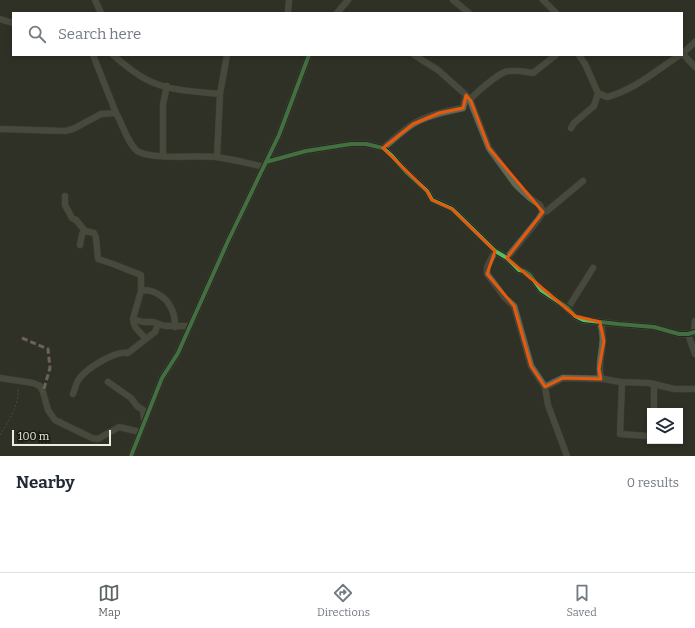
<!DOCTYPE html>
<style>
:root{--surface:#fff;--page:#f6f6f7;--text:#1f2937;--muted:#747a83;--line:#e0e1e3;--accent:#5d6466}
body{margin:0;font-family:Bitter,serif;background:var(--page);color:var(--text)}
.controls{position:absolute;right:12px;bottom:12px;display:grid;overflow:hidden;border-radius:0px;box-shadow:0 2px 6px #0003}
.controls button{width:36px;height:36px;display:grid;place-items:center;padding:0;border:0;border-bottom:1px solid var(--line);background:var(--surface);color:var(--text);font:20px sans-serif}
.scale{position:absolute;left:12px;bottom:10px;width:99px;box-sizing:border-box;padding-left:4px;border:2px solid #eaede0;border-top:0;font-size:11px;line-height:14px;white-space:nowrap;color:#eaede0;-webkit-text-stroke:3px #1b1d14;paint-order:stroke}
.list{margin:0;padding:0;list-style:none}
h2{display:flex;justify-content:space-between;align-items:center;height:52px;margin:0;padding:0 16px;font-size:17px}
h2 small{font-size:13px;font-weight:400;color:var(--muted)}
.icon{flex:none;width:22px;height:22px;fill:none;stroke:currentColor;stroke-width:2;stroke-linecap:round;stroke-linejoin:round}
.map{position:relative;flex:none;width:695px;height:456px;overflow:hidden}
.search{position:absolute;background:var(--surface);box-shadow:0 2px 6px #0003;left:12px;right:12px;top:12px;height:44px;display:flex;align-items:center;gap:10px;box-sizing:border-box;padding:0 14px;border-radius:0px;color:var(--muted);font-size:15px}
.sheet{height:116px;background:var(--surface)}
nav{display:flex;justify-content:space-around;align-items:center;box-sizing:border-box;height:56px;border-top:1px solid var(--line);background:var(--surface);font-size:11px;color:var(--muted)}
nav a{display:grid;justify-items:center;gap:2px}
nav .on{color:var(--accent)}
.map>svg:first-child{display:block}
</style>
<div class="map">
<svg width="695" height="456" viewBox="0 0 695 456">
<rect width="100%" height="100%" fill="#2f3227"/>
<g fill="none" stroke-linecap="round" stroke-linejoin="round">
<defs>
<path id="street" d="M95 0 101 13
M453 0 469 13
M543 0 556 13
M288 13 289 0
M337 13 348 0
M0 19 13 23
M682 54 695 42
M683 54 695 67
M93 55 116 113C122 123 129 147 139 152 157 160 195 155 216 157 232 159 248 163 264 167
M113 55C126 66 139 77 154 83 173 91 200 92 220 94
M414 55 438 70 466 95 470 100C474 94 498 74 505 72 512 69 525 72 533 73L556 55
M598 93 607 97C634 90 657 70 680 55
M470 100 489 148 516 185 530 198 540 205 543 212 538 220 507 258
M571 128 574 123 594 106 598 93 585 64 579 55
M0 129 65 131 73 129 101 114 116 113
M383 148C393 140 402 131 413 124 427 115 447 111 463 108L466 95
M163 155V104L167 86
M217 157 220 94 227 55
M266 162 306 151 351 144H366L383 148 392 156 406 172 427 191 432 200 452 209 495 251 507 258 519 270 524 271 530 275 541 290 568 308 575 316 583 320 618 324 654 327 679 334H688L695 332
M65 196V205L72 218 76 220 85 231 94 233 96 238 98 259 113 264 141 275V291L133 319C134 330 140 331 146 339L128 353C115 350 86 369 79 379 76 383 75 389 73 394
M543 212 547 211 583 181
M80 245 82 234 85 231
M495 251 487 267V274L505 298 514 306 531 366 545 387 548 405 567 456
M141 291C151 288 166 297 170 306 174 312 175 320 175 327
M568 308 593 268
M133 319 143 322H153L165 326H189
M600 322C608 345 596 358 601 379
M694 332 695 321
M688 334 695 354
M146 339 155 332 158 324
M0 378 33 383 40 386 43 392 48 410 55 420 92 438 98 439 119 427 140 432
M108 382 131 398 137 406 143 410 144 419
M622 382 620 434 648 436 650 435
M545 387 563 378 604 379 620 382 649 383 674 389H695
M654 411V384
M131 456 162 378 178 353 228 241 279 135 309 55"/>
</defs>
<use href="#street" stroke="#4c4f45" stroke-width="7"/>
<path stroke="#66695c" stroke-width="1" stroke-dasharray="2 2" stroke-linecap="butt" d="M0 435C8 422 20 404 18 388"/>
<use href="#street" stroke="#636755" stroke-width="6"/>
<path stroke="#b99d93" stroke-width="3" stroke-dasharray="6 3" stroke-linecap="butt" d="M22 338 48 349 50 368 43 392"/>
<defs>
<path id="cycleway" d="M266 162 306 151 351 144H366L383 148 392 156 406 172 427 191 432 200 452 209 495 251 507 258 519 270 524 271 530 275 541 290 568 308 575 316 583 320 618 324 654 327 679 334H688L695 332
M131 456 162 378 178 353 228 241 279 135 309 55"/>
</defs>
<use href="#cycleway" stroke="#1b1d14" stroke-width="6"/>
<use href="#cycleway" stroke="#5cba63" stroke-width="4"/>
</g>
<path d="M0 0H695V456H0ZM466 95 471 101 489 148 543 212 507 258 575 316 600 322 604 341 599 369 601 379 563 378 545 387 531 366 514 306 487 274 495 251 452 209 432 200 427 191 383 148 413 124 439 113 463 108Z" fill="#2f3227" fill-opacity=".55" fill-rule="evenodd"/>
<path fill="none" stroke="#e8590c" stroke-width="3" stroke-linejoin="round" d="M466 95 471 101 489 148 543 212 507 258 575 316 600 322 604 341 599 369 601 379 563 378 545 387 531 366 514 306 487 274 495 251 452 209 432 200 427 191 383 148 413 124 439 113 463 108Z"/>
</svg>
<div class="controls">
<button><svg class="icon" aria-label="layers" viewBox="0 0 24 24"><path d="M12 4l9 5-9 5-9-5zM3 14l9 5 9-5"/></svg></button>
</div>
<div class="scale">100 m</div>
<div class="search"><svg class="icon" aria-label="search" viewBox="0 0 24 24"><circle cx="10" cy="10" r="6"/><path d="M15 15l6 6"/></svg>Search here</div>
</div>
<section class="sheet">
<h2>Nearby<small>0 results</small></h2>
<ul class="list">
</ul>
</section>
<nav>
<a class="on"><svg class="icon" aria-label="map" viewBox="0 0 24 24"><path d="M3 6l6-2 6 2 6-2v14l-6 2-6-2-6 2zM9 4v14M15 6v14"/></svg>Map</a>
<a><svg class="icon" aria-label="directions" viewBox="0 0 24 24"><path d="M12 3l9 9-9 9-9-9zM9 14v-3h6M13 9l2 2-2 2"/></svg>Directions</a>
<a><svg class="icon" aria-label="saved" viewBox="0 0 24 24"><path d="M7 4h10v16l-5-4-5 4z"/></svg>Saved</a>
</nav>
